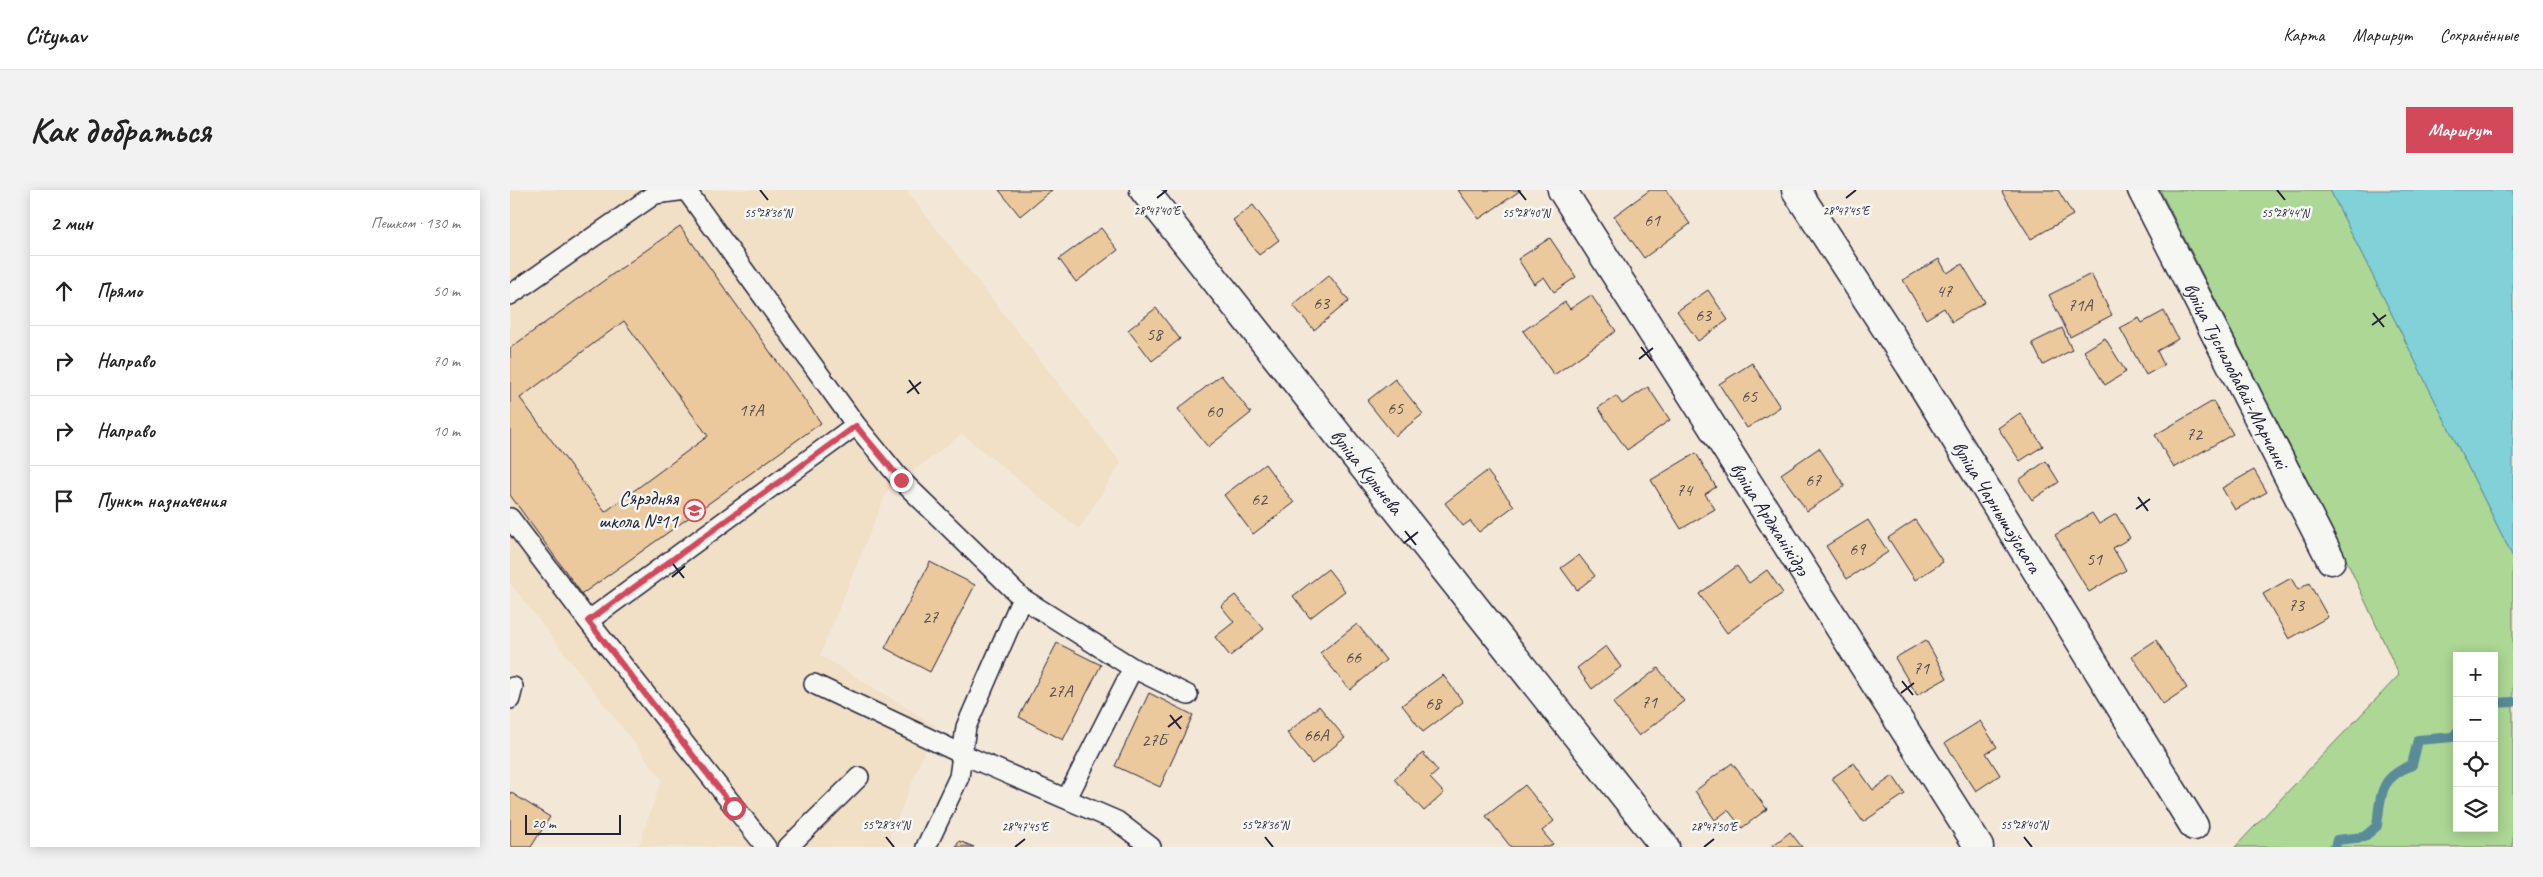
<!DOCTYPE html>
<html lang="ru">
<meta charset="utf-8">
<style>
:root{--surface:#fff;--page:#f2f2f2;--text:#222;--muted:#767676;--line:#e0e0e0;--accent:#d1495b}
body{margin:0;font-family:Caveat,sans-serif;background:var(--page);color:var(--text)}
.controls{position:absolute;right:15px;bottom:15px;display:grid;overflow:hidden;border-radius:0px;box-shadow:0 2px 12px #0003}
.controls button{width:45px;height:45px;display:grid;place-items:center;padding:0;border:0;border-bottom:1px solid var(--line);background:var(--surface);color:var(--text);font:25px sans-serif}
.scale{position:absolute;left:15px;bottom:12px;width:96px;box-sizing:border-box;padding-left:5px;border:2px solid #22223b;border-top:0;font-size:14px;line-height:18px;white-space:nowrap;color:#22223b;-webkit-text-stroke:4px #f6f6f2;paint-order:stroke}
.stop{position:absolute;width:15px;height:15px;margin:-11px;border:4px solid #d1495b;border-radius:50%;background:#fff}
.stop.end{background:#d1495b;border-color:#fff;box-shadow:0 1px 5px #0008}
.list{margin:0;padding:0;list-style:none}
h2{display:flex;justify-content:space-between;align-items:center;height:65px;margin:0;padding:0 20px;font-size:21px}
h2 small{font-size:16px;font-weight:400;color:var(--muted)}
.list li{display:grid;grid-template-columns:32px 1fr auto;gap:15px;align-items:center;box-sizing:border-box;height:70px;padding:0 20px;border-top:1px solid var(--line)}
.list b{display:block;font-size:19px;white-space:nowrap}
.list em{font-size:16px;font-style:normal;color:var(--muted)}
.icon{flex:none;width:28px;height:28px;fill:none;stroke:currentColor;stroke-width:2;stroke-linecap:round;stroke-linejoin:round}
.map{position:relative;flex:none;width:2003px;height:657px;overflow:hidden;border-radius:0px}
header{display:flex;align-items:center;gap:30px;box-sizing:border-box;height:70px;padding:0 25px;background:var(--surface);border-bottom:1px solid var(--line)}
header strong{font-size:24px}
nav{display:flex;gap:28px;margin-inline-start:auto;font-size:18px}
.intro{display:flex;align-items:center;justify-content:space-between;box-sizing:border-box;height:120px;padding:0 30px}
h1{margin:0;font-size:35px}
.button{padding:12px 22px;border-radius:0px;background:var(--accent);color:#fff;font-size:18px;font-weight:700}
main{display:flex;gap:30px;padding:0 30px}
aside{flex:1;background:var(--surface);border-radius:0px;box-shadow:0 2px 12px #0003}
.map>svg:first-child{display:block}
</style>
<header>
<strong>Citynav</strong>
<nav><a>Карта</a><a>Маршрут</a><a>Сохранённые</a></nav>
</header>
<div class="intro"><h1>Как добраться</h1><a class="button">Маршрут</a></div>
<main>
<aside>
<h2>2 мин<small>Пешком · 130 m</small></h2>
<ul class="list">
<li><svg class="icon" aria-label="ahead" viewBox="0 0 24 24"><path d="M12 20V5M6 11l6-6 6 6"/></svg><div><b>Прямо</b></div><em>50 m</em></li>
<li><svg class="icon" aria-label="right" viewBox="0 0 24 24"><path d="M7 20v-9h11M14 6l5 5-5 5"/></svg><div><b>Направо</b></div><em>70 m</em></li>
<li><svg class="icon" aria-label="right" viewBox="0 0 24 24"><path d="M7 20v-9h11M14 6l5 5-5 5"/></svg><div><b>Направо</b></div><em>10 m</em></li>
<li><svg class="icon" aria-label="arrive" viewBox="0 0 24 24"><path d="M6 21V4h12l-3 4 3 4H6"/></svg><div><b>Пункт назначения</b></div></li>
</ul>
</aside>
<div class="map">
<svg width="2003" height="657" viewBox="0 0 2003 657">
<rect width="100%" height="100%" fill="#f3e8d8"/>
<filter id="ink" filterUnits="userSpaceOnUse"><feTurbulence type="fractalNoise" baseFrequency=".02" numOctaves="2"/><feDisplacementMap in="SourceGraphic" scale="10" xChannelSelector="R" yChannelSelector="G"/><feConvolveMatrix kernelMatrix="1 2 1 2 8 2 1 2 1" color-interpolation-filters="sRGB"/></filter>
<g filter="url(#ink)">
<path fill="#f1dfc6" d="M0 0H396L611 273 569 339 452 244 377 301 310 465 425 535 376 657H128L152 589 0 393Z"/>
<path fill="#acd794" stroke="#677c68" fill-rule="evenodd" d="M1650 0H1820L2003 367V657H1725L1889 485 1829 354ZM1947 466H1984V638H1947Z"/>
<path fill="#80d1d8" stroke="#5a8b99" d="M1820 0H2003V367Z"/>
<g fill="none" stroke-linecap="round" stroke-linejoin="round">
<path stroke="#5a8b99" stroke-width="10" d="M1984 513 2003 512
M1825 657 1827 650 1854 647 1867 636C1871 604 1869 588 1902 575L1908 550 1943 547 1947 542"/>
</g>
<path fill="#ecc99d" stroke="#22223b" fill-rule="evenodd" d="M489 0H542L510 26Z
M948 0H1011L969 29Z
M1140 0H1156L1180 34 1134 68 1104 26Z
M1495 0H1548L1563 25 1521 49 1492 2Z
M743 15 769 50 749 65 723 30Z
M170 36 311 233 72 404 0 305V158ZM114 131 198 246 95 322 10 208Z
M591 38 608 60 566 92 549 69Z
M1040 48 1066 87 1044 102 1034 87 1024 94 1008 69Z
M1429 69 1437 83 1452 74 1475 112 1442 132 1434 118 1416 129 1393 90Z
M1581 84 1602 125 1560 147 1539 105Z
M819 85 839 111 804 140 783 115Z
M1198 100 1218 130 1188 151 1167 121Z
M1081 105 1106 141 1044 185 1013 141 1055 112 1060 119Z
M646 118 670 149 642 171 618 140Z
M1654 121 1668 149 1647 161 1654 175 1636 185 1610 138 1629 128 1632 133Z
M1552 138 1562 160 1533 175 1522 153Z
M1595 148 1616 182 1595 195 1574 161Z
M1242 173 1270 217 1237 238 1209 194Z
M711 185 741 223 698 257 668 219Z
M885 189 913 224 885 246 857 211Z
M1138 197 1160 230 1117 260 1088 218 1106 206 1112 214Z
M1703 211 1723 244 1664 278 1645 245Z
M1510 223 1533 256 1510 271 1488 238Z
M1309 258 1335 296 1297 321 1271 284Z
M1186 263 1206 297 1195 304 1205 319 1171 339 1141 290Z
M1536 271 1549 292 1522 310 1509 290Z
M755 274 784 313 743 344 714 305Z
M1744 280 1757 302 1725 320 1712 298Z
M977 281 1004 316 969 342 960 331 953 336 935 313Z
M1582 323 1589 334 1606 324 1620 348 1603 358 1616 380 1579 402 1545 345Z
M1358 330 1378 362 1337 389 1316 356Z
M1405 330 1433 372 1405 390 1378 348Z
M1069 365 1085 386 1067 400 1051 378Z
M420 372 465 395 420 482 375 458Z
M1227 376 1239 393 1257 380 1273 403 1217 443 1189 404Z
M818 379 835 401 800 428 783 406Z
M1781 388 1788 400 1799 393 1818 427 1779 449 1753 404Z
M725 405 754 439 720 466 705 447 724 432 711 416Z
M847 434 876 470 840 500 810 463Z
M1416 450 1437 488 1407 505 1385 468Z
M1646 450 1677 498 1653 514 1622 466Z
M547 453 591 475 553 550 509 527Z
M1096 456 1111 477 1082 499 1067 478Z
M1148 478 1174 511 1129 546 1103 513Z
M933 485 953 512 913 542 892 515Z
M639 503 683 525 650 597 605 576Z
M809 516 835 548 802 574 777 543Z
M1470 531 1487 557 1476 563 1490 585 1466 601 1435 553Z
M913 563 928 581 920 588 934 603 914 621 884 589Z
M1222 573 1257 619 1232 638 1218 620 1205 630 1185 601Z
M1344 573 1363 600 1383 586 1395 604 1353 632 1322 588Z
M1015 595 1044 631 1032 641 1043 654 1039 657H1001L976 626Z
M0 602 40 627 21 657H0Z
M1280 642 1292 657H1261Z
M449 651 464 657H446Z"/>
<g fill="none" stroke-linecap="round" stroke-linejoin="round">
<defs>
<path id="lane" d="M0 105 145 4 176 0 346 235 391 290 512 408 623 478 678 505
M0 328 78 431 256 657
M78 431 346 235
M304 494 452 564 607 631 641 657
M0 509 3 497
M557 608 623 478
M278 657 349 587
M416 657 449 587 456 537 512 408"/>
<g id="street">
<path id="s1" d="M634 0 1155 657"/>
<path id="s2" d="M1052 0 1469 657"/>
<path id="s3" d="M1286 0 1400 175 1684 636"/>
<path id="s4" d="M1632 0 1821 370"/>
</g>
</defs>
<use href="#lane" stroke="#22223b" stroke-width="22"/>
<use href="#street" stroke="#22223b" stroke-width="31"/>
<use href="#lane" stroke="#f6f6f2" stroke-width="19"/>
<use href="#street" stroke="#f6f6f2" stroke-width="28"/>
</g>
</g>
<g fill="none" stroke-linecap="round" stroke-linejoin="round" filter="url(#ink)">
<path stroke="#d1495b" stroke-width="6" d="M224 618 78 431 346 236 391 290"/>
</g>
<path fill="none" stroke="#22223b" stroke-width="2" d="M250 0 258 10M1008 0 1016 10M1767 0 1775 10M647 8 657 0M1336 8 1346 0M1863 123 1874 137M1862 135 1876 125M1131 157 1142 171M1129 169 1143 158M399 190 409 204M397 203 411 192M1628 307 1638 321M1626 319 1640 309M895 341 906 355M894 353 908 342M163 374 174 388M162 387 175 376M1392 491 1403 505M1391 503 1404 493M660 525 671 539M658 537 672 526M376 647 384 657M755 647 763 657M1514 647 1522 657M505 657 515 649M1194 657 1204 649"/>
<defs>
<symbol id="school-ring" viewBox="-11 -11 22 22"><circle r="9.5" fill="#f6f6f2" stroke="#d1495b" stroke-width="1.5"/><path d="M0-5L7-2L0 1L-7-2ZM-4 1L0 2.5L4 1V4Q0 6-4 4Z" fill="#d1495b"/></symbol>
</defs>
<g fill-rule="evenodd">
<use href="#school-ring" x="172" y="308" width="25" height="25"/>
</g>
<g text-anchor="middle" stroke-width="5" stroke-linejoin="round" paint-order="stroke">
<g font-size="18" fill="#544c54">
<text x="1142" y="36">61</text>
<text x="1434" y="107">47</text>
<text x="811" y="119">63</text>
<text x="1570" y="121">71А</text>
<text x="1193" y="131">63</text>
<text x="644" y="150">58</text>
<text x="1239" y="212">65</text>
<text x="885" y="224">65</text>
<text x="241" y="226">17А</text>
<text x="704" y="227">60</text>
<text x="1684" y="250">72</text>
<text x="1303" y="296">67</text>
<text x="1174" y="306">74</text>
<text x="749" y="315">62</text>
<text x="1347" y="365">69</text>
<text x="1584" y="375">51</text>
<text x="1786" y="421">73</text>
<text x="420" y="433">27</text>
<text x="843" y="473">66</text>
<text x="1411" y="484">71</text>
<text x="550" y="507">27А</text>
<text x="1139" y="518">71</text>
<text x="923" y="519">68</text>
<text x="806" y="551">66А</text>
<text x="644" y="556">27Б</text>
</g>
<g font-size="20" fill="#22223b" stroke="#f6f6f2">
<text dy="7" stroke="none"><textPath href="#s4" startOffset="208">вуліца Тусналобавай-Марчанкі</textPath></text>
<text dy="7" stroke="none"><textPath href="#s1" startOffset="359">вуліца Кульнева</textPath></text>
<text dy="7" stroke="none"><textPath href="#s3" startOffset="375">вуліца Чарнышэўскага</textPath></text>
<text dy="7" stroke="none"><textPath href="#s2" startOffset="389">вуліца Арджанікідзэ</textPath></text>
</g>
<g font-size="20" fill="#22223b" stroke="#f6f6f2" text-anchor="end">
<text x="168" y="315">Сярэдняя<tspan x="168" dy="23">школа №11</tspan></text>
</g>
</g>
<g font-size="12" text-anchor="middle" fill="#22223b" stroke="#f6f6f2" stroke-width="5" stroke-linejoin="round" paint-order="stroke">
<text x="647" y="25">28°47'40"E</text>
<text x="1336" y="25">28°47'45"E</text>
<text x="258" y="27">55°28'36"N</text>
<text x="1016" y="27">55°28'40"N</text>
<text x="1775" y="27">55°28'44"N</text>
<text x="376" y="639">55°28'34"N</text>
<text x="755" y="639">55°28'36"N</text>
<text x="1514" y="639">55°28'40"N</text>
<text x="515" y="641">28°47'45"E</text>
<text x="1204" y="641">28°47'50"E</text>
</g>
</svg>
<div class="controls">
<button>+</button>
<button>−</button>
<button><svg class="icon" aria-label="locate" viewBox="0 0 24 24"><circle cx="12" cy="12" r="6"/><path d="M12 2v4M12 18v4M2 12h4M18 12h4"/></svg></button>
<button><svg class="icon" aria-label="layers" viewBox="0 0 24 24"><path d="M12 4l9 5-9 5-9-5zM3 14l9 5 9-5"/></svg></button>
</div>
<div class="scale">20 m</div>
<div class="stop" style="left:224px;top:618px"></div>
<div class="stop end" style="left:391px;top:290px"></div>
</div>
</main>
